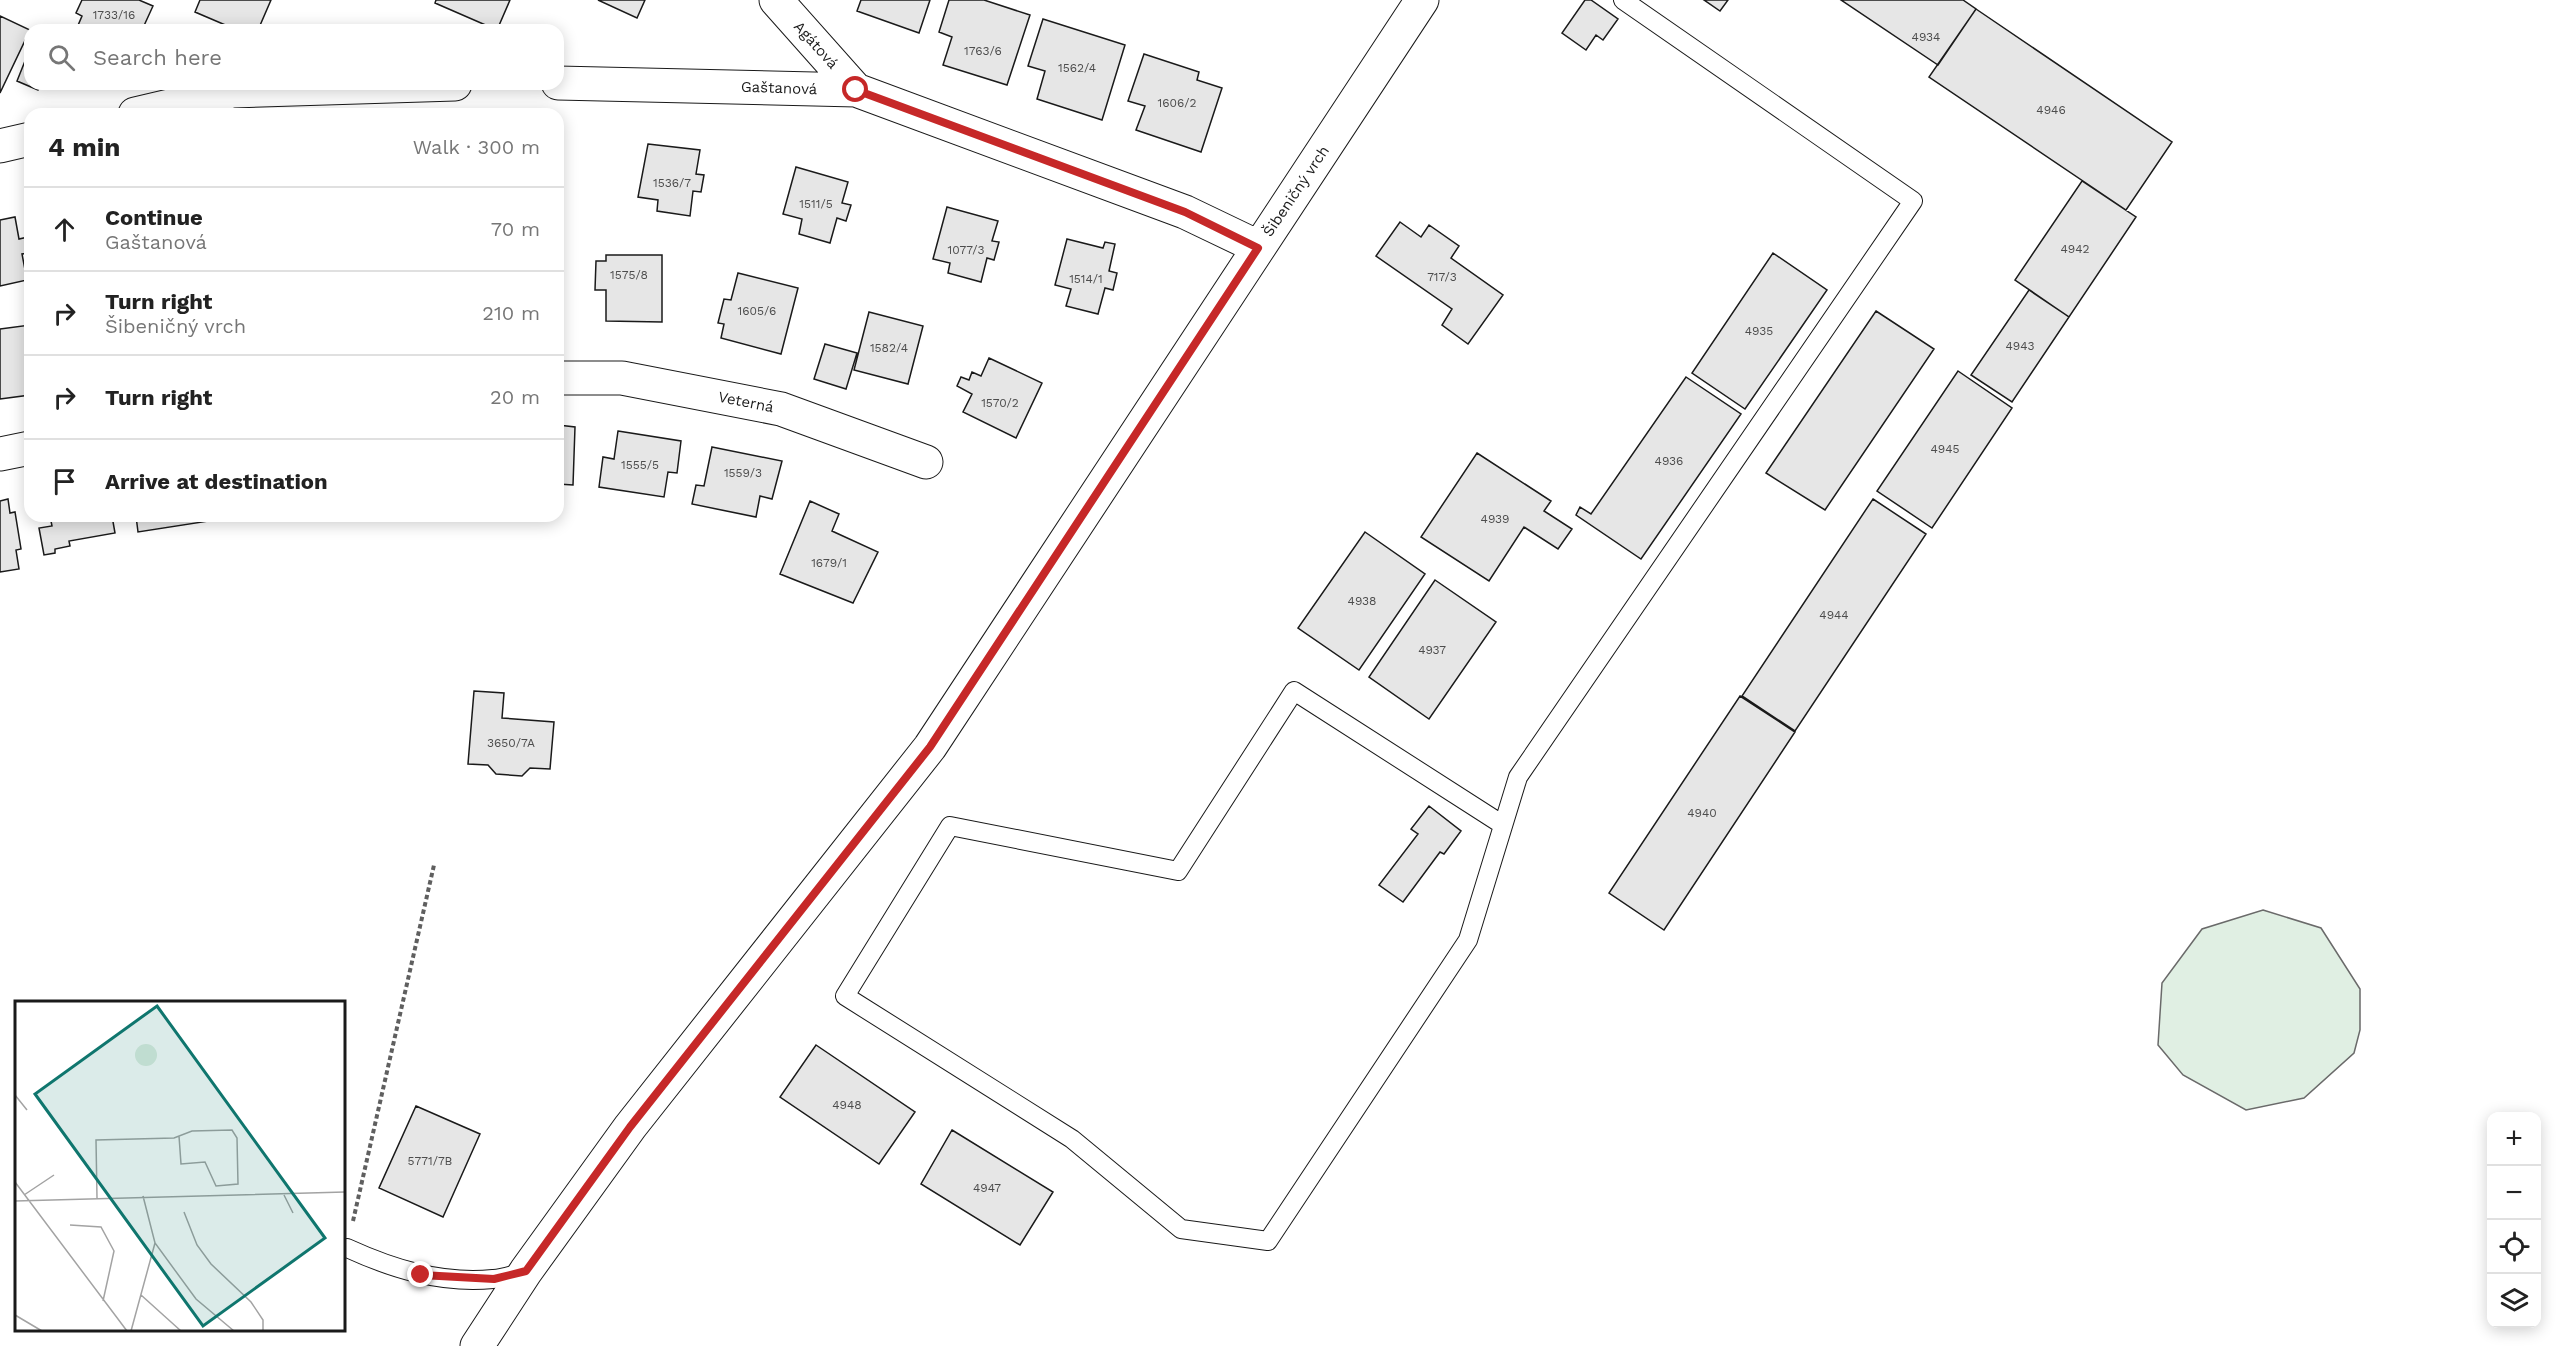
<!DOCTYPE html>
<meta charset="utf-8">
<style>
:root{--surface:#fff;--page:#f6f6f6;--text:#222;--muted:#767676;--line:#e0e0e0}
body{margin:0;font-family:"Work Sans",sans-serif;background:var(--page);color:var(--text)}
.controls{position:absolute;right:18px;bottom:18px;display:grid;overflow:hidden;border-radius:12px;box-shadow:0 3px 15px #0003}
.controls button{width:54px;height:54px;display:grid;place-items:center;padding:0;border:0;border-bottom:2px solid var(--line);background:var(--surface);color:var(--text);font:30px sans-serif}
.stop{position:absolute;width:18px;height:18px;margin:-14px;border:4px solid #c62828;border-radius:50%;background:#fff}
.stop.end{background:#c62828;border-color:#fff;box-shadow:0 2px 6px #0008}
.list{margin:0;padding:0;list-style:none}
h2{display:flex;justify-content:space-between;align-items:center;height:78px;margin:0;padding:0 24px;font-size:26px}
h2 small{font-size:20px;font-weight:400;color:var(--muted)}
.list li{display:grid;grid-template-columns:39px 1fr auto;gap:18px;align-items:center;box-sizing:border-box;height:84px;padding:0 24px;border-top:2px solid var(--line)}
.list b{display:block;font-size:22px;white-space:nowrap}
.list p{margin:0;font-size:20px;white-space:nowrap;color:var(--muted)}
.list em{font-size:20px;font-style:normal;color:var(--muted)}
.icon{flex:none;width:33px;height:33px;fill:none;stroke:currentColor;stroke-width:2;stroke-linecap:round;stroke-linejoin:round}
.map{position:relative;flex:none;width:2559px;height:1346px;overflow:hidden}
.search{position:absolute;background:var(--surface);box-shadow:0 3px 15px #0003;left:24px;top:24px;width:540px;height:66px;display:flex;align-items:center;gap:15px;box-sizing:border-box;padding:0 21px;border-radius:18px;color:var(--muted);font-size:22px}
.panel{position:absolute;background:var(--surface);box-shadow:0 3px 15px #0003;left:24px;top:108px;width:540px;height:414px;border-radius:18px}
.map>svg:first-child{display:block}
</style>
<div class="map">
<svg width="2559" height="1346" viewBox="0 0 2559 1346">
<rect width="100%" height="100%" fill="#fff"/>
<path fill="#e0efe3" stroke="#6a6a6a" stroke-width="1.5" d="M2263 910 2321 928 2360 989V1030L2354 1053 2304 1098 2246 1110 2183 1075 2158 1045 2162 983 2202 929Z"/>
<path fill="#e6e6e6" stroke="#1a1a1a" stroke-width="1.5" d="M82 0H139L153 6 142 30H76L82 16 76 13Z
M200 0H271L258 30H237L195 12Z
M436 0H510L497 30 435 3Z
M598 0H645L637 18Z
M861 0H930L919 33 857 11Z
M949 0H984L1030 15 1007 85 943 65 952 37 939 32Z
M1585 0H1591L1618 19 1603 40 1596 35 1586 50 1562 33Z
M1704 0H1728L1720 11Z
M1841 0H1963L1976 9 1938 65Z
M1976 9 2172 142 2126 210 1929 77Z
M0 16 30 30 0 93Z
M1043 19 1125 45 1102 120 1037 99 1045 71 1028 66Z
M29 51 30 84H41L38 90 17 81Z
M1144 54 1199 72 1197 80 1222 88 1201 152 1136 130 1145 106 1128 101Z
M648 144 700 150 696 174 704 175 701 192 693 191 690 216 657 211 658 200 638 197Z
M796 167 848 182 842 203 851 205 846 221 837 218 830 243 799 234 802 219 783 214Z
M2082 181 2136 217 2069 317 2015 280Z
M947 207 998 221 992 241 999 242 994 260 987 258 981 282 948 273 950 263 933 259Z
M15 217 19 239 28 237 30 247V253L22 254 27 280 0 286V220Z
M1400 222 1421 237 1429 225 1459 246 1451 258 1503 295 1468 344 1442 325 1452 309 1376 256Z
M1067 239 1103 248 1105 242 1115 244 1109 271 1117 273 1113 290 1105 288 1098 314 1066 306 1071 289 1055 285Z
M1773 253 1827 290 1745 409 1692 373Z
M606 255H662V322L606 321V290H595L596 261H606Z
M738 273 798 288 781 354 721 338 724 324 718 323 724 299 731 300Z
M2029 290 2069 317 2012 402 1971 375Z
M1876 311 1934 349 1825 510 1766 473Z
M869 312 923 326 908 384 854 370Z
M30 325V395L0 399V329Z
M825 344 857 353 846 389 814 379Z
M989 358 1042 383 1016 438 963 412 972 394 957 386 961 377 969 380 972 372 981 376Z
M1958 371 2012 408 1932 528 1877 491Z
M1686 377 1741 414 1641 559 1576 515 1580 507 1591 514Z
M558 425 575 427 573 485 558 484Z
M618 431 681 441 677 473 668 472 664 497 599 487 603 457 614 459Z
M712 447 782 461 772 499 760 496 756 517 692 504 696 485 704 486Z
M1477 453 1551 501 1544 511 1572 529 1558 549 1524 527 1489 581 1421 537Z
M8 499 10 513 15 512 21 549 16 550 19 569 0 572V501Z
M1873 499 1926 534 1795 731 1742 696Z
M810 501 839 514 832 531 878 552 853 603 780 574Z
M50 516H112L115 533 69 541 70 546 55 549V553L44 555 39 528 52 526Z
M136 516H208L209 521 138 532Z
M1365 532 1425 574 1359 670 1298 628Z
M1435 580 1496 622 1429 719 1369 677Z
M474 691 504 693 502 718 554 722 550 769 530 768 522 776 496 774 488 765 468 764Z
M1740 696 1795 732 1664 930 1609 893Z
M1429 806 1461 831 1444 854 1440 852 1403 902 1379 885 1418 834 1411 829Z
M816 1045 915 1112 879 1164 780 1097Z
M416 1106 480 1134 443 1217 379 1188Z
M952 1130 1053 1192 1020 1245 921 1184Z"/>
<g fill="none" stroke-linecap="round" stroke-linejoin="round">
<defs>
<path id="lane" d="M1503 825 1294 691 1178 871 950 826 845 996 1072 1139 1181 1229 1268 1241 1468 940 1518 777 1913 201 1623 0
M347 1248C393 1269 441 1284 493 1279 503 1279 515 1274 525 1272"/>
<path id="street" d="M776 0 856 90
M558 83 856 90 1185 212 1258 247
M135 114 233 91 455 84
M0 146 30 139
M558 378H622L781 409 926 462
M0 454 30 448
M477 1346 526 1271 630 1127 930 747 1422 0"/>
</defs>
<use href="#lane" stroke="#1a1a1a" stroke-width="20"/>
<use href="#street" stroke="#1a1a1a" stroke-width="35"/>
<path stroke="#5f5f5f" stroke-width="4" stroke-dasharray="4.5 3" stroke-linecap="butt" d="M353 1221 434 865"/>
<use href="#lane" stroke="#fff" stroke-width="18"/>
<use href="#street" stroke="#fff" stroke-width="33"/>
</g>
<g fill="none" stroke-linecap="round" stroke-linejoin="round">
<path stroke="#c62828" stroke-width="8" d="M421 1275 494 1279 526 1271 630 1127 930 747 1258 248 1185 212 856 90"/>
</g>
<g text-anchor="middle" stroke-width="4.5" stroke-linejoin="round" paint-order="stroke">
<g font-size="12" fill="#4d4d4d">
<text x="114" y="19">1733/16</text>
<text x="1926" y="41">4934</text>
<text x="983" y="55">1763/6</text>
<text x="1077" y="72">1562/4</text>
<text x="1177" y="107">1606/2</text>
<text x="2051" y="114">4946</text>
<text x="672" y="187">1536/7</text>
<text x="816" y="208">1511/5</text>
<text x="2075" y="253">4942</text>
<text x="966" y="254">1077/3</text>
<text x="629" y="279">1575/8</text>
<text x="1442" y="281">717/3</text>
<text x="1086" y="283">1514/1</text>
<text x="757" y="315">1605/6</text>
<text x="1759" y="335">4935</text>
<text x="2020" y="350">4943</text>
<text x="889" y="352">1582/4</text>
<text x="1000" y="407">1570/2</text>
<text x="1945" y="453">4945</text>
<text x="1669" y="465">4936</text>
<text x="640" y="469">1555/5</text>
<text x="743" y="477">1559/3</text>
<text x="1495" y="523">4939</text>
<text x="829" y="567">1679/1</text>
<text x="1362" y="605">4938</text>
<text x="1834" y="619">4944</text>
<text x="1432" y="654">4937</text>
<text x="511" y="747">3650/7A</text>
<text x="1702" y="817">4940</text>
<text x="847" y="1109">4948</text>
<text x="430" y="1165">5771/7B</text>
<text x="987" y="1192">4947</text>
</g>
<g font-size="15" fill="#1a1a1a" stroke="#fff">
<text transform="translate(816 45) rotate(48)" y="5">Agátová</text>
<text transform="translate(779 88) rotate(2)" y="5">Gaštanová</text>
<text transform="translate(1296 191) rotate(-56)" y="5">Šibeničný vrch</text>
<text transform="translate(746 402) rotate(11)" y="5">Veterná</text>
</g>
</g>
<g transform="translate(15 1001)">
<rect width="330" height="330" fill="#fff"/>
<path d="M120 54a11 11 0 1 1 22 0a11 11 0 1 1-22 0Z" fill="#e0efe3"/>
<path fill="none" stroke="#a3a3a3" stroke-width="1.5" d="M0 94 12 109M0 181 112 330M9 194 39 174M269 194 278 212M128 195 140 242 181 298 219 330M82 197 81 139 159 137 177 130 217 129 222 137 223 183 201 185 190 161 166 163 164 135M0 200 330 191M169 211 182 244 196 263 236 301 248 319V330M55 224 86 226 99 250 88 300M126 294 166 330M0 314 27 330M116 330 140 242"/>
<path fill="#0f766e" fill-opacity="0.15" stroke="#0f766e" stroke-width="3" d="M142 5 310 237 188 325 20 93Z"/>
<rect width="330" height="330" fill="none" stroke="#1a1a1a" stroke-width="3"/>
</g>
</svg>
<div class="controls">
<button>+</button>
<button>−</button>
<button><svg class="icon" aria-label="locate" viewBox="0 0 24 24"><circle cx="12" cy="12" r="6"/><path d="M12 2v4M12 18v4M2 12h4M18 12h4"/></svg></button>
<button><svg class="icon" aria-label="layers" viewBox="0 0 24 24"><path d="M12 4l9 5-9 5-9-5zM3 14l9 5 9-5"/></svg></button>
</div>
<div class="stop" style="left:856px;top:90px"></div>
<div class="stop end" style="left:421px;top:1275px"></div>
<div class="search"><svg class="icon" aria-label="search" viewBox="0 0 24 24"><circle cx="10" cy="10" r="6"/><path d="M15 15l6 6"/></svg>Search here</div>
<section class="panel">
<h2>4 min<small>Walk · 300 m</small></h2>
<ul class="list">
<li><svg class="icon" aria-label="ahead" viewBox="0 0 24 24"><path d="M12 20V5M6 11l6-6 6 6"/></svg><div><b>Continue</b><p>Gaštanová</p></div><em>70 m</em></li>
<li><svg class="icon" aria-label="right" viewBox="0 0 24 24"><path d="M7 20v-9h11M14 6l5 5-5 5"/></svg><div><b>Turn right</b><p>Šibeničný vrch</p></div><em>210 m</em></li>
<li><svg class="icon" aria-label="right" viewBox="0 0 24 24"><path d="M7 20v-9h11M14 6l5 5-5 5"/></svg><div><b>Turn right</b></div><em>20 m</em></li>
<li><svg class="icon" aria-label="arrive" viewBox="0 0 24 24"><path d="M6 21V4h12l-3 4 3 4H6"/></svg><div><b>Arrive at destination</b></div></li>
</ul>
</section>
</div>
